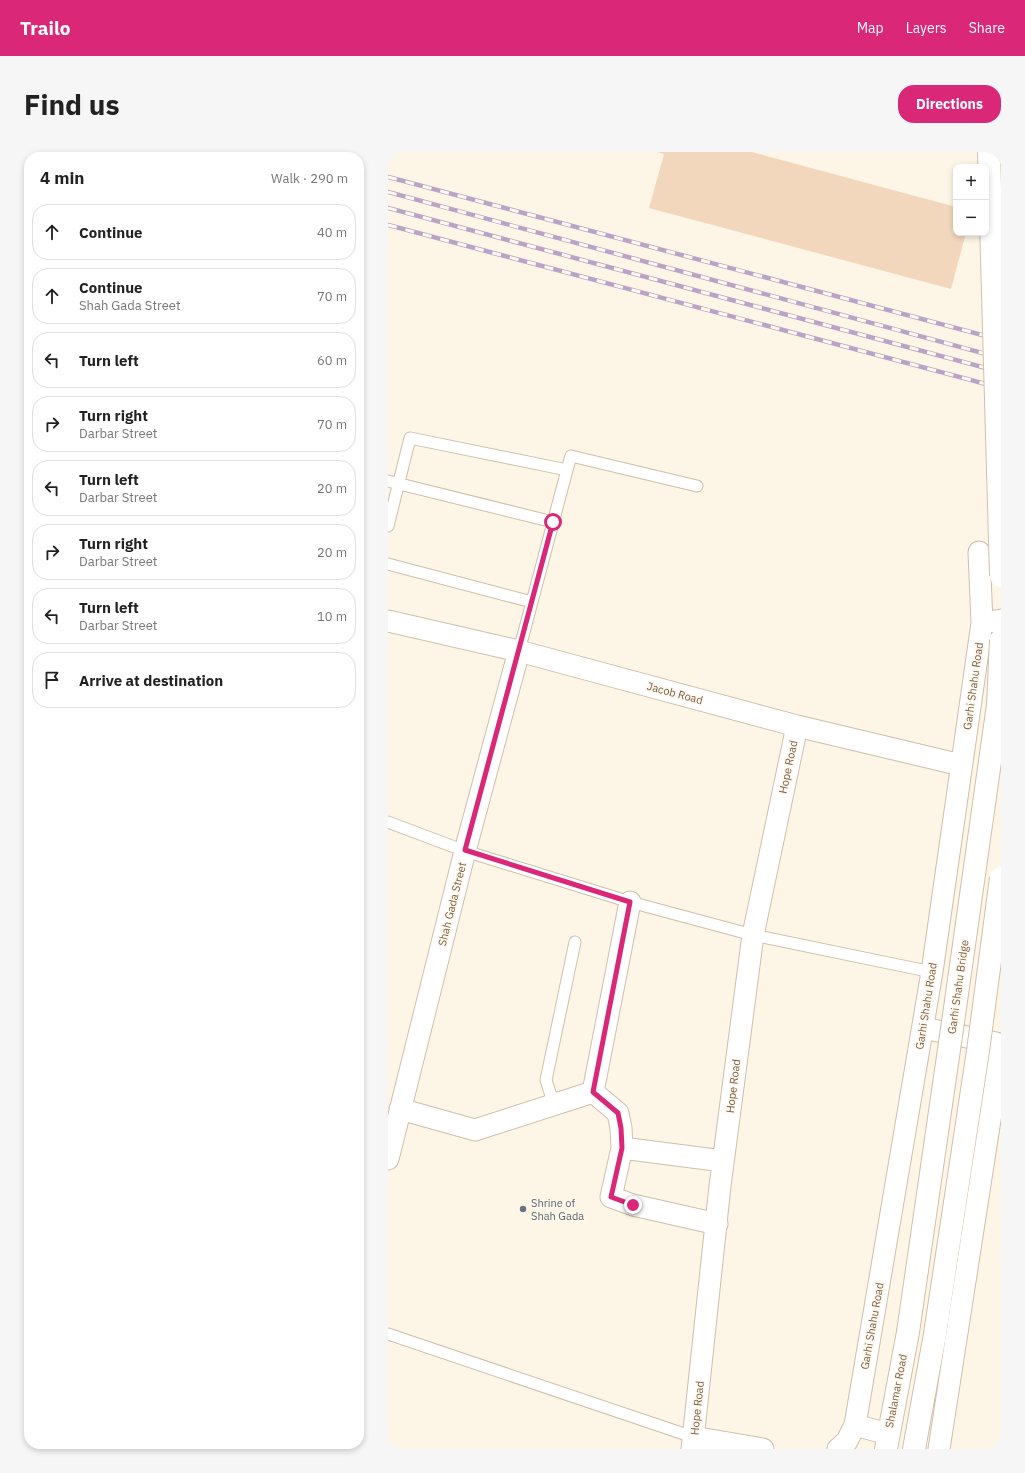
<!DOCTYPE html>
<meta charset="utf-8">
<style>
:root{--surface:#fff;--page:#f6f6f6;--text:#222;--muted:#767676;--line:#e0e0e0;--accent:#db2777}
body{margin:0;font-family:"IBM Plex Sans",sans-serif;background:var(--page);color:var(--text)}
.controls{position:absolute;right:12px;top:12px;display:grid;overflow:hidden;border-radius:8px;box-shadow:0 2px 6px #0003}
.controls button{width:36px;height:36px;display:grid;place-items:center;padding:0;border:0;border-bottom:1px solid var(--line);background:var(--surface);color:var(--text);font:20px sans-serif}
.stop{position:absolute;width:12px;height:12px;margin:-9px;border:3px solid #db2777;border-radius:50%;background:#fff}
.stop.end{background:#db2777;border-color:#fff;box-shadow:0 1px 4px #0008}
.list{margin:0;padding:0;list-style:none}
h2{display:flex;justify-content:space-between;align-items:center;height:52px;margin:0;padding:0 16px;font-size:17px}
h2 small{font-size:13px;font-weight:400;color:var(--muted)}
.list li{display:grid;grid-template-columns:26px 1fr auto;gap:12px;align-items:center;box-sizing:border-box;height:56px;margin:0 8px 8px;padding:0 8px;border:1px solid var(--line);border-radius:16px}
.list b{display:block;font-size:15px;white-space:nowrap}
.list p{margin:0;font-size:13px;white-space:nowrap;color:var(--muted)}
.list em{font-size:13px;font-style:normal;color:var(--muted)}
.icon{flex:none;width:22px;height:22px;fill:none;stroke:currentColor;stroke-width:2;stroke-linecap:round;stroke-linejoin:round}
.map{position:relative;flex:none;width:613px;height:1297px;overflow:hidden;border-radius:16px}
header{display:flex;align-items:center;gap:24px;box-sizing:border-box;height:56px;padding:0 20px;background:var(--accent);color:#fff}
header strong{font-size:19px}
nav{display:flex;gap:22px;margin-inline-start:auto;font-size:14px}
.intro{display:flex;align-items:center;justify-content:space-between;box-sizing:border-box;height:96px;padding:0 24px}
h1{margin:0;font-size:28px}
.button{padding:10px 18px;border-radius:16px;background:var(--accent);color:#fff;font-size:14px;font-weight:700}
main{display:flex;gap:24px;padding:0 24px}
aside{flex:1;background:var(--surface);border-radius:16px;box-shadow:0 2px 6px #0003}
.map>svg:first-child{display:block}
</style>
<header>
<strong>Trailo</strong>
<nav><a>Map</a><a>Layers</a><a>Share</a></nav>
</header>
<div class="intro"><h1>Find us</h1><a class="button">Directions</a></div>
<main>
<aside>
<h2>4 min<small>Walk · 290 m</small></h2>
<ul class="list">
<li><svg class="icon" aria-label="ahead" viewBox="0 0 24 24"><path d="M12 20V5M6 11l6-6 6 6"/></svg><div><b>Continue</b></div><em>40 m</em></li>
<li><svg class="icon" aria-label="ahead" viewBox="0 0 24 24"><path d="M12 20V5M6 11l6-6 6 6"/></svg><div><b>Continue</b><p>Shah Gada Street</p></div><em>70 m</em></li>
<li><svg class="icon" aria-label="left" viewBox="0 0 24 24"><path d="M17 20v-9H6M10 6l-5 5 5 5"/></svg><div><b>Turn left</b></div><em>60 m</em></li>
<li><svg class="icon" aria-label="right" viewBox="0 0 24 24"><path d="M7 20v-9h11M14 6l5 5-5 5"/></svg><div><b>Turn right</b><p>Darbar Street</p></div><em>70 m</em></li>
<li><svg class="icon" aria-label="left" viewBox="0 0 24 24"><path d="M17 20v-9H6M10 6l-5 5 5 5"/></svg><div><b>Turn left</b><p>Darbar Street</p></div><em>20 m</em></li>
<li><svg class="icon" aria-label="right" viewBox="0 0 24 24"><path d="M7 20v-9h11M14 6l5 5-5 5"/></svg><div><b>Turn right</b><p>Darbar Street</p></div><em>20 m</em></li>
<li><svg class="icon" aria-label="left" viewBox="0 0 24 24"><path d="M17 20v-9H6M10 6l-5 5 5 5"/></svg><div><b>Turn left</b><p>Darbar Street</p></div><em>10 m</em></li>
<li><svg class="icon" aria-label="arrive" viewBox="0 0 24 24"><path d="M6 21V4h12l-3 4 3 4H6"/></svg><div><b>Arrive at destination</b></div></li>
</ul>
</aside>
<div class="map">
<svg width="613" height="1297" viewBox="0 0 613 1297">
<rect width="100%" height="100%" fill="#fdf6e6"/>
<path fill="#f3d7bd" d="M269 0H364L568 55V81H578L563 137 261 56 276 2Z"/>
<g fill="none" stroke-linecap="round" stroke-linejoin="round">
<defs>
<path id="service" d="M179 318 183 304 309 334
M0 329 165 370
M0 374 22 286 179 318 131 499
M0 412 144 450
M0 670 77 699 242 750 365 783 544 820
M166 953 158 928 187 790
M0 1182 305 1285"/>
<path id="minor" d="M0 469 131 499 409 574 573 613
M594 471 613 468
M242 750 205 940 230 961 233 976 234 996 223 1045 245 1053 329 1072
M535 876 608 891
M12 957 87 978 205 940
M234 996 335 1009
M0 1007 77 699 131 499
M500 1282 467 1273 544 820 594 471 591 400
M305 1285 375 1297
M304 1297 332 1034 365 783 409 574
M450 1297 459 1289 467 1273
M551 1297 613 897"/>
<path id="secondary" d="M498 1297 520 1180
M526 1297 547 1182 590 899"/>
</defs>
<use href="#service" stroke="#cfbeac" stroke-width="13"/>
<use href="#minor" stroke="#cfbeac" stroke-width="23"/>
<use href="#secondary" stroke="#d2bfa9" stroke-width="24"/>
<use href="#service" stroke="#fff" stroke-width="11"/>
<use href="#minor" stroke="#fff" stroke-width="21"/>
<use href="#secondary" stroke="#fff" stroke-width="22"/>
<defs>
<path id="rail" d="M0 25 613 188
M0 40 613 206
M0 56 613 220
M0 73 613 236"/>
</defs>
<use href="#rail" stroke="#baa3c7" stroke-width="4.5"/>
<use href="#rail" stroke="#fff9ed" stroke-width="3" stroke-dasharray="9" stroke-linecap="butt"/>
<defs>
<path id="secondary-bridge" d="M601 0 613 424
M590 899 613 726
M520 1180 565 870 610 553 613 488"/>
</defs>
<use href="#secondary-bridge" stroke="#d2bfa9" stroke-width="24" stroke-linecap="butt"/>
<use href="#secondary-bridge" stroke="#fff" stroke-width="22"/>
</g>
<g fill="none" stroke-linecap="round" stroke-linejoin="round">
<path stroke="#db2777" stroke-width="5" d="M165 370 77 698 242 750 205 940 230 961 233 976 234 996 223 1045 245 1053"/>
</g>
<circle fill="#6b7280" stroke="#fff9ed" stroke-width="1.5" cx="135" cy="1057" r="4"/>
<g text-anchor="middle" stroke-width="3" stroke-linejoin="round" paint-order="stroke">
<g font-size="11" fill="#775e4a" stroke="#fff9ed">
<text transform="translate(585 534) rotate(-82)" y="4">Garhi Shahu Road</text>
<text transform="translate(287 541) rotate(15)" y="4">Jacob Road</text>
<text transform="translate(400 615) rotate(-78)" y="4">Hope Road</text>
<text transform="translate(64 752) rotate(-76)" y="4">Shah Gada Street</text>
<text transform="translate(570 835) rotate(-82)" y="4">Garhi Shahu Bridge</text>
<text transform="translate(538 854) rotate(-81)" y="4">Garhi Shahu Road</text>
<text transform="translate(345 934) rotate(-83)" y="4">Hope Road</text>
<text transform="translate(484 1174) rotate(-80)" y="4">Garhi Shahu Road</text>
<text transform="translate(508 1239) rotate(-79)" y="4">Shalamar Road</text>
<text transform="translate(309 1256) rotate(-84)" y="4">Hope Road</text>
</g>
<g font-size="11" fill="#5b616d" stroke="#fff9ed" text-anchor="start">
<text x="143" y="1055">Shrine of<tspan x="143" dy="13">Shah Gada</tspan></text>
</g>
</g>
</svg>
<div class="controls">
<button>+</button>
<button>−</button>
</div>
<div class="stop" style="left:165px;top:370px"></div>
<div class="stop end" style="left:245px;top:1053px"></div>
</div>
</main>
